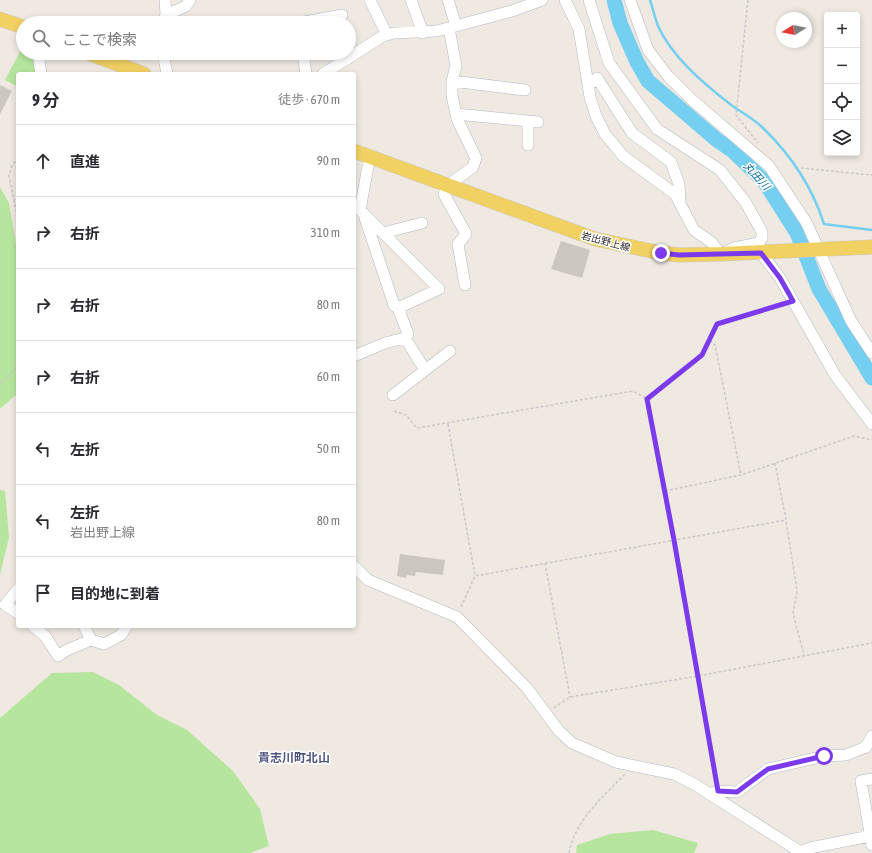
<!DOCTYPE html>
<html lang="ja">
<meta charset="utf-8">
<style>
:root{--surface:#fff;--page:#f2f2f3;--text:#2b2b33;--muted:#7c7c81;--line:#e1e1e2}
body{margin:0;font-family:"Asap Condensed","Noto Sans JP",sans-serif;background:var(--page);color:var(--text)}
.controls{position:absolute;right:12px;top:12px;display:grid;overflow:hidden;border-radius:4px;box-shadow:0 2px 6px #0003}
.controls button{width:36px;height:36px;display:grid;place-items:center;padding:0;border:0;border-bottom:1px solid var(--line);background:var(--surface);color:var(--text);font:20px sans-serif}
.compass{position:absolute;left:776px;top:12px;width:36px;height:36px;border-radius:50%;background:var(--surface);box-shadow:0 2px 6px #0003;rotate:260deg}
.stop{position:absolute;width:12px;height:12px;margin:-9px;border:3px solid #7c3aed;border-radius:50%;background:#fff}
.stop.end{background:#7c3aed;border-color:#fff;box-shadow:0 1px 4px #0008}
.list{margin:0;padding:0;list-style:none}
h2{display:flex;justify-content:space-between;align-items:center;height:52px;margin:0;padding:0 16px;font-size:17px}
h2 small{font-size:13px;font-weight:400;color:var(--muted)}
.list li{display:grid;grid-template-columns:26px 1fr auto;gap:12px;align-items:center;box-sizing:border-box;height:72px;padding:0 16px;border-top:1px solid var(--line)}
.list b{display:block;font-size:15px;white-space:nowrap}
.list p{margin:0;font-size:13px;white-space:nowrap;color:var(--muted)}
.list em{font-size:13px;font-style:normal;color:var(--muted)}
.icon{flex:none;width:22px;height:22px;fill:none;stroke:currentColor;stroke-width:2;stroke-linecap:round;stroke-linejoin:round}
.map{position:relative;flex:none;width:872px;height:853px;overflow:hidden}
.search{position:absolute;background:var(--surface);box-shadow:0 2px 6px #0003;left:16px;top:16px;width:340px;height:44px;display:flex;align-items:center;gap:10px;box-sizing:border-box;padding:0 14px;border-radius:22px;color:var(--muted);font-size:15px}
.panel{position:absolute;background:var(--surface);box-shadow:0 2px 6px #0003;left:16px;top:72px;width:340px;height:556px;border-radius:4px}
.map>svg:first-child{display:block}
</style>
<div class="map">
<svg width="872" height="853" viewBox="0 0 872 853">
<rect width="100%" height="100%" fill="#efe9e1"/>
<path fill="#b6e59e" d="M23 46V53H34L36 74H18V87L5 80Z
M0 187 9 203 18 256V393L0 409Z
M0 490 5 491 9 537 0 575Z
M93 672 119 685 157 715 187 730 233 771 260 809 269 846 250 853H0V718L52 673Z
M653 830 698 843 694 853H576L577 845 610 834Z"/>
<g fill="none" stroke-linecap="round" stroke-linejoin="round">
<path stroke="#75cff0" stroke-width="2.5" d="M650 0C653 9 655 18 658 26 672 57 704 84 730 104 740 112 753 118 762 127 790 154 812 186 824 224L872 230"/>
<path stroke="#75cff0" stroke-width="15" d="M614 0 620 23 637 62 648 81 717 140 733 151 764 181 797 233 819 289 872 378"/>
</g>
<path fill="#cbc7bf" d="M0 85 12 91 0 114Z
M561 241 590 250 582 278 551 269Z
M400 554 445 560 443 575 416 572 415 576 407 575 406 578 397 576Z"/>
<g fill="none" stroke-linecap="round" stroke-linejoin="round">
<defs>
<path id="minor" d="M370 0 387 35
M411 0 423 33
M448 0 456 26
M565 0 579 29 590 97 596 116 605 134 623 156 675 194 694 230 711 242 721 254 734 248 759 243 762 238V232L746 203 720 170 657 129 609 63 589 0
M630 0 648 50 668 76 691 99 769 166 806 222 851 321 872 353
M166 15 186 6 190 0
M163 23 166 15 165 0
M219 23H220
M299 23 342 15
M449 28 456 66 452 81V96L457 119 476 158 473 167 447 186 444 194 466 234 458 244 465 285
M38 53 41 74
M163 53 167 74
M303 53 306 74
M323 74 383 36 394 33 437 31 512 11 542 0
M452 81 525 90
M588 86 597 78 632 133 671 162 679 184 680 202
M456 114 538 122
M528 145V122
M372 158 368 166 360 210 439 289 398 308
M383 233 422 223
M761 253 780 278 835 375 872 424
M405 338 425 370
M354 356 385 343 405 338 408 334 398 308 394 305 365 218
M393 395 450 351
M354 566 368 580 457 617 527 688 559 731 572 743 616 762 674 774 694 784 802 853
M18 589 5 605 18 613
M33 626 45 636 58 656 67 650 91 640
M84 626 91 640 104 644 121 635 127 626
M872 779 861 781 872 845
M709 794 718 791 737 792 768 769 824 756 846 755 866 747 872 736
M800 852 810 848 870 836"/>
<path id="major" d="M0 19 23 27
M88 53 144 74
M354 151 595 239 661 253 679 255 721 254 872 247"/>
</defs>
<use href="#minor" stroke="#b4b7c1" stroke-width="12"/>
<use href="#major" stroke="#c9c9c9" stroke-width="15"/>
<path stroke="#c9c9c9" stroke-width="1.5" stroke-dasharray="3 2" stroke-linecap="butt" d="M748 0 736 115 758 143
M18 157 11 168 9 176 18 220
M801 168 872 175
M710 340 715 345 741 475
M0 383 9 377 18 365
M647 399 674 540 717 781
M394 411 406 415 417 428 633 391 647 399 701 355 717 324 783 304
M448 424 475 576
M775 463 786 520 797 591 793 613 804 655
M665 491 741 475 854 436 872 440
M545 563 570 697
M461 607 475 576 786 520
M554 708 570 697 698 676 872 643
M569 853C575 820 603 797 625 774"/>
<use href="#minor" stroke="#fff" stroke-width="11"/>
<use href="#major" stroke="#f2d163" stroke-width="14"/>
</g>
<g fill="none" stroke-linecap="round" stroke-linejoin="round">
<path stroke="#7c3aed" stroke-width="5" d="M661 253 679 255 761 253 780 278 793 301 717 324 702 355 647 399 674 540 718 791 737 792 768 769 824 756"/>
</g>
<g text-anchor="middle" stroke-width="3" stroke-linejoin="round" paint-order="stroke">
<g font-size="10" fill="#2e2e2e" stroke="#fff">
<text transform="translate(606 241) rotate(15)" y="4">岩出野上線</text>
</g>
<g font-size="11" font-style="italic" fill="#0d6fa3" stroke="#fff">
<text transform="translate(757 176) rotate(48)" y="4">丸田川</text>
</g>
<g font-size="12" font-weight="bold" fill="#4d5680" stroke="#fff">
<text x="294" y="762">貴志川町北山</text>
</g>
</g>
</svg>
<div class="controls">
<button>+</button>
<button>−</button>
<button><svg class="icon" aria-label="locate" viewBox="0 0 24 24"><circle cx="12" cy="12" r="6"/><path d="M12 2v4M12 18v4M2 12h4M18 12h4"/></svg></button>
<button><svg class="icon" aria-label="layers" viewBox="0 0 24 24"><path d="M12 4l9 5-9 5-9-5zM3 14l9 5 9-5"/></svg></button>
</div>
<svg class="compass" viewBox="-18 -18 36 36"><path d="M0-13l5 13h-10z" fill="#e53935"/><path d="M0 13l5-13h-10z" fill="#7c7c81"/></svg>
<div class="stop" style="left:824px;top:756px"></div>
<div class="stop end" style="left:661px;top:253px"></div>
<div class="search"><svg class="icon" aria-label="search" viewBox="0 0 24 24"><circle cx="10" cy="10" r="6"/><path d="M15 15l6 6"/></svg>ここで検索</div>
<section class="panel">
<h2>9 分<small>徒歩 · 670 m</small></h2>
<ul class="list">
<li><svg class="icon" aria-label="ahead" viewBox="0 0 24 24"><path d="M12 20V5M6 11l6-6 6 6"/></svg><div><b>直進</b></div><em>90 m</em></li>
<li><svg class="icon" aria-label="right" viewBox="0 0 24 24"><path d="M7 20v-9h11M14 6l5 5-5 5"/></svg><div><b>右折</b></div><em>310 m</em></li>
<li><svg class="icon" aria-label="right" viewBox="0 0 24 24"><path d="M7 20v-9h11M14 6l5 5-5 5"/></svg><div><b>右折</b></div><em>80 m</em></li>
<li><svg class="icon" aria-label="right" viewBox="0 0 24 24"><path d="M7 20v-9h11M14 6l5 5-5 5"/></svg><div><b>右折</b></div><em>60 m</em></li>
<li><svg class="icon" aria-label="left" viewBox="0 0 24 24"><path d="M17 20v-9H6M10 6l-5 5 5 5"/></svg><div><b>左折</b></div><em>50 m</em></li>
<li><svg class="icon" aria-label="left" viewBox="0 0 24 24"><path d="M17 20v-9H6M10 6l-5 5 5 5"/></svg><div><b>左折</b><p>岩出野上線</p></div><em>80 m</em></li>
<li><svg class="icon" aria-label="arrive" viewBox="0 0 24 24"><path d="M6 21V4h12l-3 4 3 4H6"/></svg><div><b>目的地に到着</b></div></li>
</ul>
</section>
</div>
